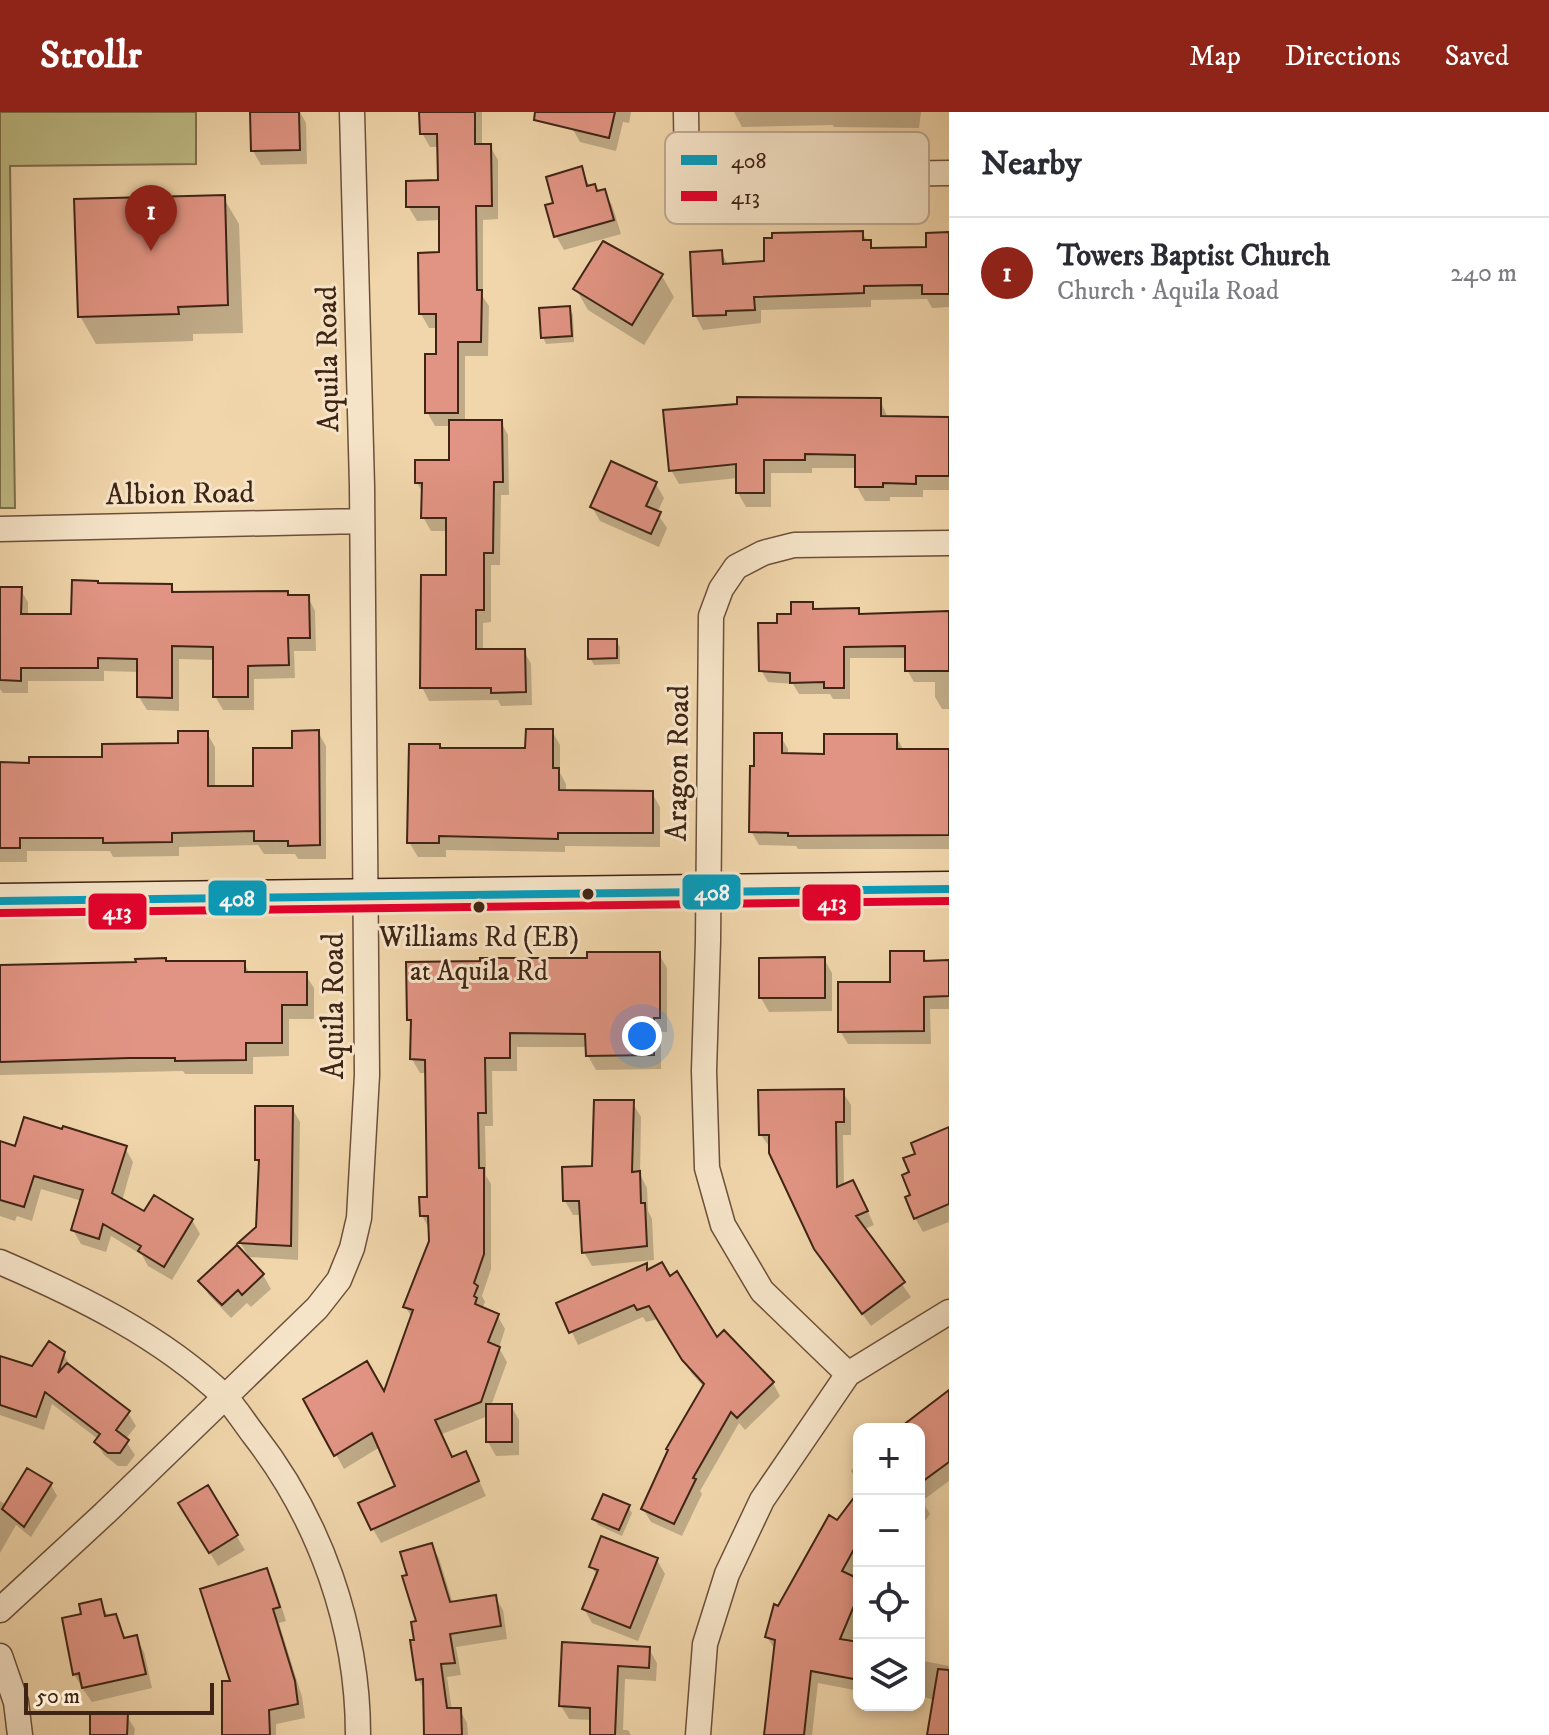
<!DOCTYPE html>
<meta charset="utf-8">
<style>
:root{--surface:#fff;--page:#f7f7f7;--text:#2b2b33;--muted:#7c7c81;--line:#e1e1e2;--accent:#8f2418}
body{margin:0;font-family:"IM FELL DW Pica",serif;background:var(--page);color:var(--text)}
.controls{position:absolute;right:24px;bottom:24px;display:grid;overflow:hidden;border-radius:16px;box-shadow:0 4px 12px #0003}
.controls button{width:72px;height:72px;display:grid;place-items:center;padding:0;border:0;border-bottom:2px solid var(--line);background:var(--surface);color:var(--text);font:40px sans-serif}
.scale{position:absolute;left:24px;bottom:20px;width:190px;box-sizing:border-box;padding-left:8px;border:4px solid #3f2415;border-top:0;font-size:22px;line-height:28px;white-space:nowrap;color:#3f2415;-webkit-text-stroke:6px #f6e4c8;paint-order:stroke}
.you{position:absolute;left:642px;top:924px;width:28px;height:28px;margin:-20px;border:6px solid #fff;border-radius:50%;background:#1a73e8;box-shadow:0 0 0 12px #1a73e833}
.badge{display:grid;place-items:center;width:52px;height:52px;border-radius:50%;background:var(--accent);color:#fff;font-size:26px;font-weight:700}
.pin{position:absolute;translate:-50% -66px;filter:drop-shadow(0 2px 4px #0008)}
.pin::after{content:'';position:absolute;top:42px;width:28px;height:24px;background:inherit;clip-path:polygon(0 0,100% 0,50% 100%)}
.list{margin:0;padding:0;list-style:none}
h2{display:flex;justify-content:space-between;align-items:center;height:104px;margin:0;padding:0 32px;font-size:34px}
h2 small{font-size:26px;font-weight:400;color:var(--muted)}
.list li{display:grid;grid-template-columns:52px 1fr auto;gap:24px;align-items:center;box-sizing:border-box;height:112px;padding:0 32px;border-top:2px solid var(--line)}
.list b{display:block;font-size:30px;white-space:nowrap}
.list p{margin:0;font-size:26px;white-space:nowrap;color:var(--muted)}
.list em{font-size:26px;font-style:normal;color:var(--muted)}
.icon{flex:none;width:44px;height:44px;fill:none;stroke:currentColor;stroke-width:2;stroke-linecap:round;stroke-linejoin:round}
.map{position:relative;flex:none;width:949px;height:1623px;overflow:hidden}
header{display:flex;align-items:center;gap:48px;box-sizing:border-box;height:112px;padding:0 40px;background:var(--accent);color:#fff}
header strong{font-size:38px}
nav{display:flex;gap:44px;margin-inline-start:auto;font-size:28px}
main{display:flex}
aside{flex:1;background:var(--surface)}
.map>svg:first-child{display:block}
</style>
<header>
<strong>Strollr</strong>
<nav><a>Map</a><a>Directions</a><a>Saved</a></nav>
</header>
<main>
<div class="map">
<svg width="949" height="1623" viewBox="0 0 949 1623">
<rect width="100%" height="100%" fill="#f1d6ab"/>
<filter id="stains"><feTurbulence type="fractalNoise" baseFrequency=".0025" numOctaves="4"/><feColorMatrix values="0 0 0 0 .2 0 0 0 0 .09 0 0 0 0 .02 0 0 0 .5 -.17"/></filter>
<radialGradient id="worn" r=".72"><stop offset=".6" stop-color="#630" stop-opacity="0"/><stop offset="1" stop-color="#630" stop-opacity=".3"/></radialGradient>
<path fill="#bfbc85" stroke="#7f704d" stroke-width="2" d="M0 0H196V52L10 54 15 396H0Z"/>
<path fill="#0003" d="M252 0H300L306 11 307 52 261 53 253 39Z
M422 0H482V34H490L498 48V107L483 108V185L489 194 488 244H465V310H501L508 323 509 383H501L500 453H491V510L483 511V539H524L531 552 532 593 501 594 498 588 429 589 422 575 448 465V419H431L423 405 424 383 417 371 451 350V314H435L427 300 438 244V216H429L421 202 441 142V108L417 109 408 94 440 70 439 35H430L422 21Z
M569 0H631L629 11 623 10 616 39 580 30 572 16Z
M734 0H921L919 16 834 15 833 13 742 15Z
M581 57 590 75 598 81 604 79 612 93 621 122 564 138 556 124Z
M223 85 239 112 243 221 193 222V229L96 232 80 204Z
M862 121 874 138 928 137 949 122V195L932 196 927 187 871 188V195L761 198V211L703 218 695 203 721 140 728 153 766 151Z
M604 132 662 164 674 185 644 233 588 198 576 177Z
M569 196 573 203 574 230 546 232 543 225Z
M880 288 888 306 949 307V378H923V385H890V389H865L857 375V356H812V361H771V395H746L738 381V366L679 372 671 358Z
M656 372 664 386 657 401 667 416 659 435 600 409 592 395Z
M98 474H171L176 482 308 485 315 499 316 539H294L295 566 254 567V598H223L215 584V548L179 547V599L147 598 139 585V560L104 559V569H28V581H3L0 577V477H20L28 490V504H73Z
M812 492 816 499 858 498 861 504 949 501V597H942L935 585V570H914L907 558V546H850V587H833L830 582H799L793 572 768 570 761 558 779 513Z
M616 529 620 535V552L594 553 590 546Z
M552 619 560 633V661L566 672V680L652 681 660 695V735L565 734V740L446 738V745H418L409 730Z
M318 620 326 634V747H298L295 742H264L258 733 179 735V744L113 745 110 739H27V750H0V653L104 647 180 633 207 621 215 635V676L255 675 294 638Z
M780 623 788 637V643L826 644 896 624 904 639H949V737H798L796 734 759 733 751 719Z
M922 841 928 851 949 850V897H930L931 932H848L840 919Z
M659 842 667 856V920H661V957L596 958 588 944V935H517V959H492L493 1014H485L486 1064 491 1072V1157L482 1184 485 1190 482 1197 497 1203 505 1217 499 1236 507 1250 491 1294H511L519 1308V1343L496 1344 488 1330V1304L442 1322 453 1347 473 1355 486 1384 381 1431 373 1417 398 1375 380 1335 344 1357 306 1288 385 1283 412 1206 405 1194 431 1130V1119L422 1104 429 1087 427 961H420L412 947 413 913 409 908 589 848Z
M824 847 832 861V899L769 900 761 886Z
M244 851 250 862H305L314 876V907H289V944L253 945V962H185L183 959 0 963V855Z
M842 979 851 993V1023H843L844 1075 861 1084 874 1113 863 1118 911 1185 871 1214 815 1137 771 1037 761 1023Z
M632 990 641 1005 640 1062 647 1076 648 1099 652 1107 654 1148 592 1154 584 1140 582 1103H573L565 1089 594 1055Z
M292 996 300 1010 298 1148 249 1145 241 1132 258 1116 261 1054 257 1047Z
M949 1017V1110L923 1120 915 1106 912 1061 917 1043Z
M0 1031 17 1036H125L133 1050 122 1089 145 1102 192 1108 200 1122 172 1168 148 1154 142 1143 111 1124 106 1140 81 1132 73 1118 82 1089 41 1077 32 1109 17 1104 15 1109 0 1104Z
M646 1153 716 1228 724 1220 773 1271 780 1284 745 1318 739 1311 700 1379 702 1382 682 1424 651 1410 643 1397 704 1275 692 1262 658 1207 646 1210 643 1205 578 1233 559 1192Z
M263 1163 271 1177 251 1195 247 1191 231 1206 209 1183 201 1169Z
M63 1241 71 1255 128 1301 136 1314 125 1328 135 1343 127 1354H118L104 1343 96 1330 98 1327 52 1292 44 1318 0 1303V1246L33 1256Z
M949 1281V1369L922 1389 930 1402 919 1417V1317H901Z
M859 1348V1372L851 1359Z
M51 1373 57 1384 31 1425 16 1413 0 1441V1389L7 1393Z
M207 1376 245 1438 218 1454 181 1392Z
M859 1383V1454L853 1466 859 1469V1512L851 1531 859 1533V1579L818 1571 812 1623H766L775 1538 767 1525 779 1497Z
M628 1395 632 1401 622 1424 598 1413 594 1407Z
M431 1433 439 1446 453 1492 495 1485 503 1498 507 1527 456 1535 461 1563 447 1565 452 1598H460L467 1611 468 1623H426L425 1580 418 1567 416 1529 419 1511 410 1464Z
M657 1448 665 1462 638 1529 592 1511 584 1497 597 1464 592 1455Z
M266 1458 274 1472 286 1509 279 1511 302 1585 305 1606 276 1612V1623H224L232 1571Z
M100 1490 108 1504H115L126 1528 136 1526 144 1540 152 1576 92 1590 82 1576 74 1562 84 1503Z
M564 1532 649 1537 657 1551 656 1569 625 1567 623 1618H628L631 1623H592V1608L569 1607 561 1594Z
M919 1548 949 1554V1623H929L935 1588 919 1584Z
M126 1603 135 1617 134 1623H91Z"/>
<path fill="#e19483" stroke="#3f2415" stroke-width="2" d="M250 0H299L300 38 251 39Z
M419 0H475V32H491L492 94H476L477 178H482L481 230H458V301H425V242H436V202H419L418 141 439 140V95H406V69L438 68 437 22H420Z
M535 0H615L609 26 534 8Z
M582 54 587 74 595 72 597 79 605 77 614 108 554 125 545 93 553 91 546 65Z
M225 83 228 193 178 195 179 202 78 205 74 87Z
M863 119V128H871V136L926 135V121L949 120V182H922V173L864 174V181L754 185 755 198 726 199V203L693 204 690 140 722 138 723 152 764 149V126H772V121Z
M603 129 663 162 632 213 573 177Z
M570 194 572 224 541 226 539 196Z
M737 285 881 286V304L949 305V364H916V372L883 371V375H855V343L805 342V348H764V381H736V352L669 359 663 298 737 292Z
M449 308H502L503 370H494L493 441H484V498H476V537H525L526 580 491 581V576H420L421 463H446V406H421L422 371H415V348H449Z
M611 349 657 370 646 394 661 400 651 422 590 395Z
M72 468 98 469V471L172 472V480L288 479V483H309L310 526H288L289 553 248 554V585H213V535L172 534V586L137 585V547L98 546V556H21V569L0 568V475H22L21 502H71Z
M791 490H813V497L859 496V502L949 499V559H905V534L844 535V576H824V570L790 571V561L759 559 758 511H777V502H791Z
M588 527H617V546L588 547Z
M526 617H553V656H559V678L653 679V721H558V727L439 724V731H407L409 632H440V636H525Z
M319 618 320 733 288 734V729H254V719L172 721V730L103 731V726H20V736H0V650L29 651V645H102V632L178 631V619H208V674H253V636H292V619Z
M754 621H782V641L824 642V622H897V637H949V723L788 724V721L749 720 750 654H754Z
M890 839H924V849L949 848V884L924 885V919L838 920V870H890Z
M587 840H660V906H654V943L586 944 585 922 510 921V946H485L486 1001H478L479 1056H484V1142L474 1171 478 1174 474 1184 477 1186 475 1192 499 1202 488 1230 500 1235 481 1290 435 1308 452 1345 466 1339 479 1369 371 1418 358 1391 395 1374 372 1321 334 1344 303 1287 367 1249 384 1279 413 1198 403 1195 429 1129 428 1104H420L419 1085H427L425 948 410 947 411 908H407L406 850 480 849V846H587Z
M825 845V886H759V846Z
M166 846V849H245V860H307V893H282V931H246V948L175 949V946H129L0 950V853L136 850 135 847Z
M844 977V1010H836L837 1075 853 1068 868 1099 856 1104 905 1170 862 1202 814 1137 769 1041V1023H759L758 978Z
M594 988H634L632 1060 640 1059 641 1091H645L647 1134 582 1141 579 1089H563L562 1055 592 1054Z
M255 994H293L291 1134 238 1131 256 1115 259 1048H255Z
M24 1005 62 1017 63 1014 127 1034 112 1081 144 1099 154 1083 193 1107 164 1155 138 1139 141 1134 103 1112 99 1127 71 1118 83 1078 34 1064 24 1095 0 1088V1029L15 1034Z
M949 1015V1092L914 1107 905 1085 910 1083 902 1063 909 1060 903 1046 915 1042 911 1031Z
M237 1133 264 1162 242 1183 238 1178 222 1193 198 1169Z
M662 1150 670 1164 677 1159 717 1225 724 1218 774 1270 737 1306 731 1300 693 1366 696 1367 674 1412 641 1397 668 1338 666 1337 704 1272 682 1248 649 1194 637 1198 634 1193 569 1221 556 1191 647 1151V1158Z
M49 1229 65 1240 58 1261 67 1251 130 1299 116 1318 129 1328 120 1341H108L94 1330 100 1322 45 1280 36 1305 0 1293V1244L32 1254Z
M949 1278V1350L919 1372V1317H898Z
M486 1292H512V1330H486Z
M27 1356 52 1371 24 1415 2 1397Z
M208 1373 238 1423 209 1441 178 1391Z
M859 1379V1428L842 1459 859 1467V1482L840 1527 859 1530V1568L811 1559 804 1623H764L775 1528 765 1525 774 1492 778 1494 829 1403 837 1408Z
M603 1382 630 1393 619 1418 592 1407Z
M601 1424 658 1446 630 1516 582 1497 598 1458 589 1455Z
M432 1431 450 1490 496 1483 501 1514 450 1522 455 1551 441 1552 447 1596H461L462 1623H424L423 1567 416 1568 410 1528H414L411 1510 416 1509 402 1464 407 1463 400 1440Z
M267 1456 280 1495 273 1497 295 1569 298 1592 269 1598 270 1623H222V1569H230L200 1477Z
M101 1487 105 1504 116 1502 124 1526 137 1523 146 1562 82 1576 79 1561 73 1563 62 1506 81 1502 79 1492Z
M562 1530 650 1535 649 1556 618 1554 615 1623H590V1596L559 1594Z
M938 1557 949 1558V1623H927Z
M90 1601H128L127 1623H90Z"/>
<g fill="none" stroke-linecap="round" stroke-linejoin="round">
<defs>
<path id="street" d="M686 0 687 65 949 61
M0 417 362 409
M0 1150C79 1184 161 1224 224 1284 235 1295 244 1310 254 1323 320 1408 358 1515 358 1623
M848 1262 762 1179 723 1113 707 1056 704 959 708 829 711 504 721 477 736 455 763 441 794 433 949 431
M0 1498 105 1401 317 1196 339 1168 352 1136 359 1106 367 963 362 374 352 0
M0 1544 16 1590 20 1623
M698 1623 705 1532 727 1462 762 1388 848 1262 949 1200"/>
<path id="secondary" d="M0 789 949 777"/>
</defs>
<use href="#street" stroke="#6c503a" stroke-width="27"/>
<use href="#secondary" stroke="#3f2415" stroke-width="37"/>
<use href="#street" stroke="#f6e4c8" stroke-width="24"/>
<use href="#secondary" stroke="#f6e4c8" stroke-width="34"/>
<defs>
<path id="bus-1" d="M0 789 949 777"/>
<path id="bus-2" d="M0 801 949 789"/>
</defs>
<use href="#bus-1" stroke="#f6e4c8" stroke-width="14"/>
<use href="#bus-2" stroke="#f6e4c8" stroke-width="14"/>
<use href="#bus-1" stroke="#069cbc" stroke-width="8"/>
<use href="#bus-2" stroke="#e4002b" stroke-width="8"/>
</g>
<g fill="#3f2415" stroke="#f6e4c8" stroke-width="3">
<circle cx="588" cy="782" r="7"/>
<circle cx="479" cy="795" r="7"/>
</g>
<g text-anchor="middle" stroke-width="6" stroke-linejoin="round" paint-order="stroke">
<g font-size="28" fill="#3f2415" stroke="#f6e4c8">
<text x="479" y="834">Williams Rd (EB)<tspan x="479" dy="34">at Aquila Rd</tspan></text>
</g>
<g font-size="30" fill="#3f2415" stroke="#f6e4c8">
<text transform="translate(327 247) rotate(-91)" y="10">Aquila Road</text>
<text transform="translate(180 381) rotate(-1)" y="10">Albion Road</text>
<text transform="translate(677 651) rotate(-89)" y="10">Aragon Road</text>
<text transform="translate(333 894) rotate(-90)" y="10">Aquila Road</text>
</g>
</g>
<rect x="665" y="20" width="264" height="92" rx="12" fill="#f6e4c8" stroke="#bfaa92" stroke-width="2"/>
<rect x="681" y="43" width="36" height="10" fill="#069cbc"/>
<rect x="681" y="79" width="36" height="10" fill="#e4002b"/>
<g font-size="22" fill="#3f2415">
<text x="731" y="56">408</text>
<text x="731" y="92">413</text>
</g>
<g stroke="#f6e4c8" stroke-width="3">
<rect x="681" y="761" width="61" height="38" rx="8" fill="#069cbc"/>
<rect x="207" y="767" width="61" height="38" rx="8" fill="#069cbc"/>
<rect x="801" y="771" width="61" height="39" rx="8" fill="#e4002b"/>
<rect x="87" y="780" width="61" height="39" rx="8" fill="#e4002b"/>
</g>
<g font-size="22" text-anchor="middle" font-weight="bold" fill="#fff">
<text x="712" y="788">408</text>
<text x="237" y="794">408</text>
<text x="832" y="798">413</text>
<text x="117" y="807">413</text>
</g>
<rect width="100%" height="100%" filter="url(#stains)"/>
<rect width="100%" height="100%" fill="url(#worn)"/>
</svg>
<div class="controls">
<button>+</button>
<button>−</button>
<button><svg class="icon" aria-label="locate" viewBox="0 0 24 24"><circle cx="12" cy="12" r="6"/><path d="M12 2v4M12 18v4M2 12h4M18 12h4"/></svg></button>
<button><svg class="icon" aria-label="layers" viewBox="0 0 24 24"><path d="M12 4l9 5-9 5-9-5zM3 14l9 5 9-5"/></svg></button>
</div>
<div class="scale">50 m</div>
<div class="you"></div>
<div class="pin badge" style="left:151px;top:139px">1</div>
</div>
<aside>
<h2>Nearby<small></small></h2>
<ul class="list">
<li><span class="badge">1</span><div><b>Towers Baptist Church</b><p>Church · Aquila Road</p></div><em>240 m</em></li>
</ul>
</aside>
</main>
